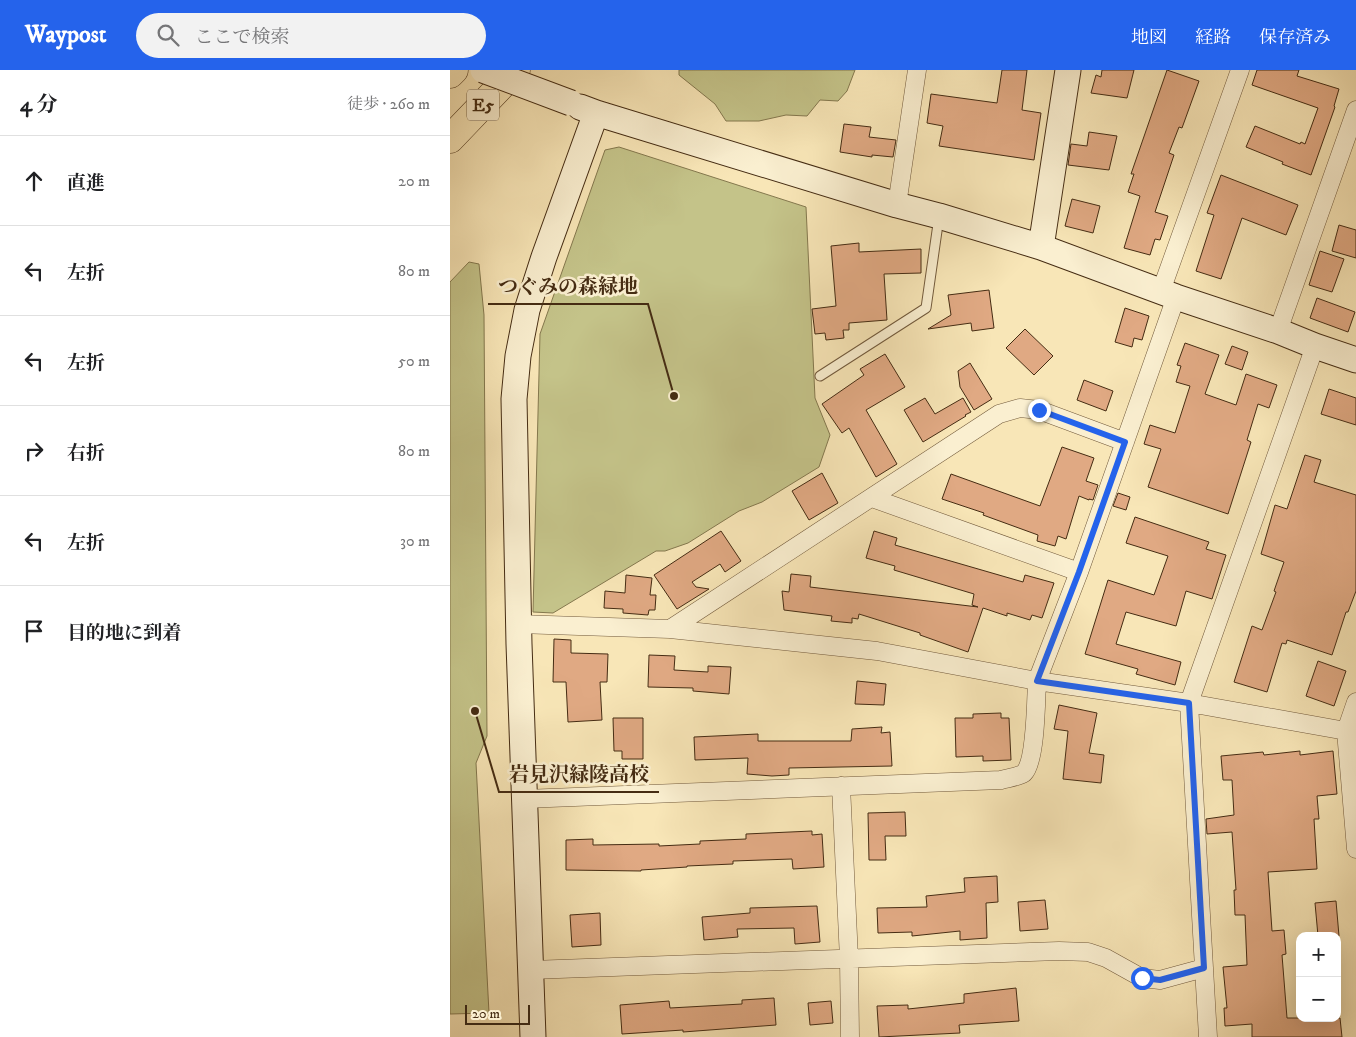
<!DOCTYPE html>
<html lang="ja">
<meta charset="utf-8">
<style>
:root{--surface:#fff;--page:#f2f2f2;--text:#202124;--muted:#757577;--line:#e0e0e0;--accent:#2563eb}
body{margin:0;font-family:"IM FELL DW Pica","Noto Serif JP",serif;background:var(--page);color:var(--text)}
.controls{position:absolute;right:15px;bottom:15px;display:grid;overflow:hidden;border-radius:10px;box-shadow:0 5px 20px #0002}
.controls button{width:45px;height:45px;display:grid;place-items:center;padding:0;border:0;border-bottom:1px solid var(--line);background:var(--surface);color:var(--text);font:25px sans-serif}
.scale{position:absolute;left:15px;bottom:12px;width:65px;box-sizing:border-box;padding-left:5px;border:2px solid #452c13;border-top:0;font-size:14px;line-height:18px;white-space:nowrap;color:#452c13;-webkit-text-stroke:4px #faefd0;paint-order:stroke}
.stop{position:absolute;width:15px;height:15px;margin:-11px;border:4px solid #2563eb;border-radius:50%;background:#fff}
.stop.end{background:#2563eb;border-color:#fff;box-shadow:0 1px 5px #0008}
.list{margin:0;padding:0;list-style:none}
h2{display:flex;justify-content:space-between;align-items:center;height:65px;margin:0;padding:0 20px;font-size:21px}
h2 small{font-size:16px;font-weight:400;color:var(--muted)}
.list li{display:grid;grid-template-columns:32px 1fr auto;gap:15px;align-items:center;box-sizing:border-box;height:90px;padding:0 20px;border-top:1px solid var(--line)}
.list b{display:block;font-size:19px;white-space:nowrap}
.list em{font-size:16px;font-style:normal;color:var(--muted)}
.icon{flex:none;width:28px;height:28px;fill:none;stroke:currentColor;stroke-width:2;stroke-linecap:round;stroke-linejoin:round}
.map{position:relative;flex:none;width:906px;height:967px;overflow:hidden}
header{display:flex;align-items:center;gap:30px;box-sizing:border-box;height:70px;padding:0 25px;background:var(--accent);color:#fff}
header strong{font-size:24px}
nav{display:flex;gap:28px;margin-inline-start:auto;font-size:18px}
.search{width:350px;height:45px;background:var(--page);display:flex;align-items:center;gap:12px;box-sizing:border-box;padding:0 18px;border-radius:28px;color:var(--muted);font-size:19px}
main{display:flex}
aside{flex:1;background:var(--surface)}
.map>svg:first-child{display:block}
</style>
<header>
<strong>Waypost</strong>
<div class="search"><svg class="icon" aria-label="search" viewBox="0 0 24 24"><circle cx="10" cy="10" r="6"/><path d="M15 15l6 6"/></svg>ここで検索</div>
<nav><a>地図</a><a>経路</a><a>保存済み</a></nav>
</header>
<main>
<aside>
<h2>4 分<small>徒歩 · 260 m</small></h2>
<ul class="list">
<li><svg class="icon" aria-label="ahead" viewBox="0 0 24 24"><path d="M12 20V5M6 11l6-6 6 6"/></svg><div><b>直進</b></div><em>20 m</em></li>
<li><svg class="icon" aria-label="left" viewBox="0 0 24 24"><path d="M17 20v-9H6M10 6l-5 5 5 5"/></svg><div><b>左折</b></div><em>80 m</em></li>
<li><svg class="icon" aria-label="left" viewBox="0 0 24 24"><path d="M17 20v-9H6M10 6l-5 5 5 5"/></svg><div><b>左折</b></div><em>50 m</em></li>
<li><svg class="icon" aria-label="right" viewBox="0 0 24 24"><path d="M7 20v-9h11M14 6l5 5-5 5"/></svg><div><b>右折</b></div><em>80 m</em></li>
<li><svg class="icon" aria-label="left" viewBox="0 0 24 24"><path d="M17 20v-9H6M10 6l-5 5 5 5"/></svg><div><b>左折</b></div><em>30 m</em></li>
<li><svg class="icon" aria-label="arrive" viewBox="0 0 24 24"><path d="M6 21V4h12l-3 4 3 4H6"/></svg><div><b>目的地に到着</b></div></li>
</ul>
</aside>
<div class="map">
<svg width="906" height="967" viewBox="0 0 906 967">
<rect width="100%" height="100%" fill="#f8e6b7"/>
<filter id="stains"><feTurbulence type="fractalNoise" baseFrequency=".004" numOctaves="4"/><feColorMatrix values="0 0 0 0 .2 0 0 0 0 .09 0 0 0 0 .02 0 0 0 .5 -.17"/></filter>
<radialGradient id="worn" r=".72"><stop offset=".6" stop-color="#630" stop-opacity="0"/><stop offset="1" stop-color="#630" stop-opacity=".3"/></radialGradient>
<path fill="#c4c389" stroke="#84784e" d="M229 0H405L397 21 388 31 370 30 357 46 336 45 309 51H276L265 34 229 5Z
M169 77 356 137 365 328 380 365 369 397 312 432 289 441 238 473 215 481H206L103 543 83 542 90 264 155 80Z
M19 192 29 194 34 245 37 666 26 693 39 943 0 944V212Z"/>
<path fill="#e0a983" stroke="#452c13" d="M552 0H577L572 40 591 43 584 90 489 76 493 56 477 53 481 24 547 33Z
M652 0H684L677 28 641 23 646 5 651 7Z
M717 0 749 11 732 58 729 57 719 83 724 85 705 142 718 146 710 170 705 169 700 185 674 178 690 126 678 122 684 104H681Z
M807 0H849L847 6 889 19 884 36 885 37 861 105 832 94 833 92 796 77 805 56 850 74 851 72 855 74 868 38 802 15Z
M394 54 421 57 419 67 446 70 443 87 422 85V87L390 82Z
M639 62 667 66 659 100 618 95 621 74 637 76Z
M771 105 848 135 836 165 792 148 771 209 746 201 764 145 757 143Z
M622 129 650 136 643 163 615 156Z
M889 155 906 160V188L882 181Z
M409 173V182L471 179V203L434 204 437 250 399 253V260H393L394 268 376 270 375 263 365 264 362 239 386 236 381 176Z
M870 181 894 189 882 222 859 215Z
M539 220 544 258 522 261 521 253 478 259 501 245 498 225Z
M867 228 905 242 898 262 860 248Z
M675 238 699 246 692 270 684 268 682 277 665 272Z
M575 259 603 286 584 305 556 278Z
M735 273 769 285 755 324 786 335 796 304 827 315 819 338 808 334 797 370 801 372 778 444 698 417 711 379 694 374 700 355 725 363 740 316 726 312 731 296 727 295Z
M782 276 798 282 792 300 775 294Z
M435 284 455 317 416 340 447 394 426 407 399 358 392 363 372 334 414 305 410 299Z
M520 293 542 329 524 340 510 317 508 301Z
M634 310 663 321 656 341 627 330Z
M879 319 906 328V355L871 344Z
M475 328 485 344 513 328 521 342 515 345 516 346 473 372 454 340Z
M612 377 644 388 636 411 648 415 643 430 639 429V430L629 426 616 469 608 466 605 476 587 471 588 465 533 445 534 443 492 429 501 404 590 436Z
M855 385 871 390 864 412 906 425V521L898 542H896L882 585 837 570 836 574 832 573 817 622 784 612 802 556 812 560 826 522 824 521 834 492 811 484 825 435 837 439Z
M372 403 388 433 359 450 342 421Z
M668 423 680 427 676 440 663 436Z
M685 447 759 472 756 479 776 485 762 529 736 521 726 556 676 542 666 574 731 592 725 615 686 604 688 599 635 584 658 510 704 525 718 486 676 473Z
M271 461 291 491 275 502 270 494 242 512 246 517 259 519 227 539 204 505Z
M424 461 447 468 445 475 504 492 573 512 575 505 604 513 592 548 582 545 580 550 557 543V546L533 538 518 582 470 565V563L409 544 408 549 402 548V553L381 551 382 546 334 540 332 521 339 522 341 504 361 506 360 517 528 537 522 535 524 524 444 500 445 496 416 488Z
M176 505 202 508 200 525H206L205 540H199L198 545 173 543V539L154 538 155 521 175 523Z
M104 569 121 570V583L158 584 157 612H150L152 650 118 652 116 612H103Z
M199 585 225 586 224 600 258 602V596L281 597 279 624 243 621V618L198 617Z
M868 591 896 601 884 636 856 626Z
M407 611 436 614 434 635 405 634Z
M609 635 647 643 639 683 654 685 651 713 613 709 618 661 604 659Z
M551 643V648H559L561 690 533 691V686L506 687 505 648H523V644Z
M163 648H193V689H172V681H164Z
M432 657 431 663 440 662 442 696 339 698V705L322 706 297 704 298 688 245 690 244 667 308 664V671H401L402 659Z
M850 681V685L883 681 887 724 867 726 869 749H864L867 799 818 802 822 861 834 860 836 884 832 885 837 948H890L892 967H802V954L775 956 774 938H777L773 897 797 895 795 845H785L784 820H786L782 762 757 764 756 749 784 745 782 710H773L771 686 813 682 814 685Z
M455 742 456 766H435L436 790H419L418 743Z
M362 761V765L372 764 374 797 343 799 342 789 283 791V794L237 796V797L191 800V801L116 800V770L143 769V775L209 774V776L250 774V771L296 769V764Z
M547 806 548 832 536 833 537 868 510 870V861L462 866V862L428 863 427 838 477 837 476 826 515 822 514 808Z
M595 830 598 859 570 861 568 832Z
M886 831 889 866H868L865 833Z
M367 836 370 872 345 874 344 858 287 859 288 867 254 870 252 847 300 843V838Z
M150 843 151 875 122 877 120 845Z
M566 918 569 951 509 955 510 963 429 967 427 936 458 935V939L514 933V924Z
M324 928 326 955 233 962V960L172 964 170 935 219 931 220 938 292 934V930Z
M381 931 383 953 360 955 358 933Z"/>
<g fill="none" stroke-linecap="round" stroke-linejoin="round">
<defs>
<path id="lane" d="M370 306 476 238 489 147"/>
<path id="street" d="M447 135 467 0
M711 221 790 0
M726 227 629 502 587 611 739 633 865 276
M828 261 906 40
M422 428 629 502
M68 554 220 559 427 581 587 611C586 629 586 691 574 703 568 707 558 708 551 710L74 729
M220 559 549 344 570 338 589 340 675 372
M906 632 896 661 906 663
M391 716 399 889 400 967
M754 898 739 633 896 661 906 779
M81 900 609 881 638 882 656 888 692 908 710 910 754 898 758 967"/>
<path id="secondary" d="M130 37 146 43 447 135 489 146 591 177 726 227 828 261 865 276 906 290
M591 177 618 0
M83 967 69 574 64 329 68 286 77 240 94 187 146 43"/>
<path id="highway" d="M0 4 4 0
M0 69 66 0"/>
</defs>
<use href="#lane" stroke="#725a3c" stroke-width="11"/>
<use href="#street" stroke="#725a3c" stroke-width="19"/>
<use href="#secondary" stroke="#452c13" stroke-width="27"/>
<use href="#highway" stroke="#452c13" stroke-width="29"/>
<use href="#lane" stroke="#faefd0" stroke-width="9"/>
<use href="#street" stroke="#faefd0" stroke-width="18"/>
<use href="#secondary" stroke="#faefd0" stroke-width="25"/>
<use href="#highway" stroke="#f8e6b7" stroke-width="28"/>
<defs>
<path id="secondary-bridge" d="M33 0 121 33"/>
</defs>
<use href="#secondary-bridge" stroke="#452c13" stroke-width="27" stroke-linecap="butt"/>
<use href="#secondary-bridge" stroke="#faefd0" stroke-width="25"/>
</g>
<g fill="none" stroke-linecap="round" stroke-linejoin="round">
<path stroke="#2563eb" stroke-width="6" d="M589 340 675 372 629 502 587 611 739 633 754 898 710 910 692 908"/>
</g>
<g text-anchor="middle" stroke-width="5" stroke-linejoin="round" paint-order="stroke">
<rect fill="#faefd0" stroke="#7b664c" stroke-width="1" x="17" y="19.5" width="32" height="31" rx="4"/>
<g font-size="18" font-weight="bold" fill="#452c13">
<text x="33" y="41">E5</text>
</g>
</g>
<path fill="none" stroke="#452c13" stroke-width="2" d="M224 326L198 234H38M25 641L49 722H209"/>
<g fill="#452c13" stroke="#faefd0" stroke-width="2">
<circle cx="224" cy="326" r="5"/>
<circle cx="25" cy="641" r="5"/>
</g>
<g font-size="20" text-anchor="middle" font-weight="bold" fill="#452c13" stroke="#faefd0" stroke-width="5" stroke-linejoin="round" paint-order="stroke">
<text x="118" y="223">つぐみの森緑地</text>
<text x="129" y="711">岩見沢緑陵高校</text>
</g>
<rect width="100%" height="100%" filter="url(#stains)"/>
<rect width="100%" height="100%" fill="url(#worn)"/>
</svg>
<div class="controls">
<button>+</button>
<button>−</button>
</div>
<div class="scale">20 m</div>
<div class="stop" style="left:692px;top:908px"></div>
<div class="stop end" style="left:589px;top:340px"></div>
</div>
</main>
